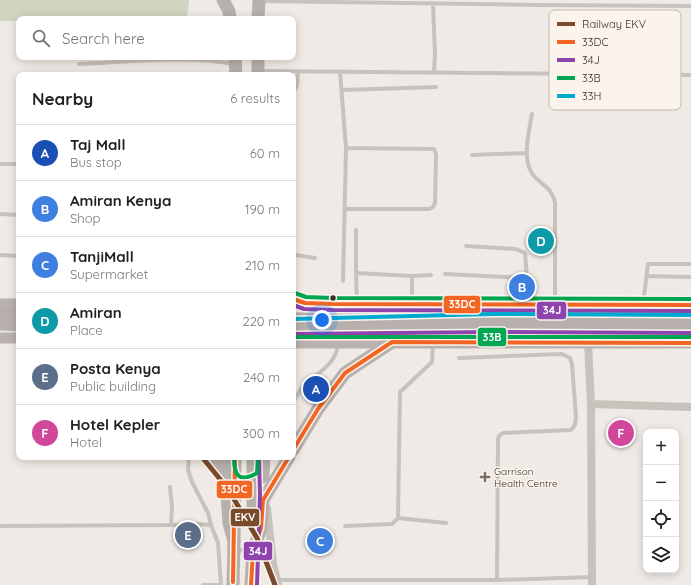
<!DOCTYPE html>
<meta charset="utf-8">
<style>
:root{--surface:#fff;--page:#f6f6f6;--text:#202124;--muted:#757577;--line:#e0e0e0;--accent:#79706c}
body{margin:0;font-family:Quicksand,sans-serif;background:var(--page);color:var(--text)}
.controls{position:absolute;right:12px;bottom:12px;display:grid;overflow:hidden;border-radius:8px;box-shadow:0 2px 10px #0003}
.controls button{width:36px;height:36px;display:grid;place-items:center;padding:0;border:0;border-bottom:1px solid var(--line);background:var(--surface);color:var(--text);font:20px sans-serif}
.you{position:absolute;left:322px;top:320px;width:14px;height:14px;margin:-10px;border:3px solid #fff;border-radius:50%;background:#1a73e8;box-shadow:0 0 0 6px #1a73e833}
.badge{display:grid;place-items:center;width:26px;height:26px;border-radius:50%;background:var(--accent);color:#fff;font-size:13px;font-weight:700}
.pin{position:absolute;translate:-50% -50%;border:2px solid #fff;box-shadow:0 1px 4px #0006}
.list{margin:0;padding:0;list-style:none}
h2{display:flex;justify-content:space-between;align-items:center;height:52px;margin:0;padding:0 16px;font-size:17px}
h2 small{font-size:13px;font-weight:400;color:var(--muted)}
.list li{display:grid;grid-template-columns:26px 1fr auto;gap:12px;align-items:center;box-sizing:border-box;height:56px;padding:0 16px;border-top:1px solid var(--line)}
.list b{display:block;font-size:15px;white-space:nowrap}
.list p{margin:0;font-size:13px;white-space:nowrap;color:var(--muted)}
.list em{font-size:13px;font-style:normal;color:var(--muted)}
.icon{flex:none;width:22px;height:22px;fill:none;stroke:currentColor;stroke-width:2;stroke-linecap:round;stroke-linejoin:round}
.map{position:relative;flex:none;width:691px;height:585px;overflow:hidden}
.search{position:absolute;background:var(--surface);box-shadow:0 2px 10px #0003;left:16px;top:16px;width:280px;height:44px;display:flex;align-items:center;gap:10px;box-sizing:border-box;padding:0 14px;border-radius:8px;color:var(--muted);font-size:15px}
.panel{position:absolute;background:var(--surface);box-shadow:0 2px 10px #0003;left:16px;top:72px;width:280px;height:388px;border-radius:8px}
.map>svg:first-child{display:block}
</style>
<div class="map">
<svg width="691" height="585" viewBox="0 0 691 585">
<rect width="100%" height="100%" fill="#efeae5"/>
<path fill="#d1d4c0" d="M0 0H189L187 18 19 19V21H0Z"/>
<g fill="none" stroke-linecap="round" stroke-linejoin="round">
<path stroke="#c8c2bd" stroke-width="4" d="M261 1 536 5 691 6
M433 4 435 54 434 72
M79 64C130 62 183 55 234 64
M260 71 691 75
M340 72 346 148 343 281
M342 90 436 87
M293 94 297 85 298 71
M532 114C529 131 521 162 534 176 543 186 551 187 555 202V304
M472 155 527 153
M0 164H19
M345 209H429L433 207 435 203 436 154 434 149 346 148
M0 214 19 215
M466 246 516 249 525 253 529 304
M293 253 296 255 315 258
M0 255 19 256
M356 273V230
M445 274 527 278
M412 276V304
M646 276 691 277
M357 303 356 273 412 276 431 275
M643 304 648 264H691
M459 358 562 354 570 358 572 364 576 417 575 425 571 430 503 433 499 436 498 440 497 580
M293 403C296 397 299 391 303 387 316 373 335 366 338 345
M189 457 188 470 192 482 208 513 211 525
M170 487 172 507 171 525
M398 518 400 392 432 362 433 344
M0 526 171 525 199 524 211 525 218 543 221 585
M345 526 392 524 398 518 446 523
M236 552 242 550H262L272 555
M277 580H497L592 577
M203 585H221"/>
<path stroke="#c8c2bd" stroke-width="8" d="M588 343 591 404 592 585
M591 404 691 407
M267 508 273 564 278 585"/>
<path stroke="#b9b2ae" stroke-width="11" d="M293 299 305 303 333 304 691 305
M0 304H19
M0 338H19
M293 343H691"/>
<path stroke="#b7b0ac" stroke-width="13" d="M223 0 229 11 230 19
M258 19 259 0
M235 57 236 75
M258 75V57
M0 314H19
M293 319 493 314 691 315
M0 324 19 325
M293 328 494 326 691 327
M293 450 318 409 345 373 392 342
M216 457 222 472 227 495 229 523 234 541 233 585
M228 457C228 462 228 469 229 474 235 488 255 484 263 476L264 457
M251 585 253 551"/>
<path stroke="#b7b0ac" stroke-width="13" d="M253 523V457
M234 541 235 457
M253 551 261 528 263 500 289 457"/>
<defs>
<path id="bus-1" d="M293 299 305 303 333 304 691 305
M293 450 318 409 345 373 392 342 691 343
M233 582 235 457
M251 585 253 551 261 528 263 500 289 457"/>
<path id="bus-2" d="M293 305 304 309 333 310 691 311
M293 334 494 332 691 333
M257 585 260 495 259 457"/>
<path id="bus-3" d="M295 293 306 297 333 298 691 299
M293 337H691
M234 457C234 474 238 484 257 473L258 457"/>
<path id="bus-4" d="M293 319 493 314 691 315"/>
</defs>
<use href="#bus-1" stroke="#faf4ed" stroke-width="7"/>
<use href="#bus-2" stroke="#faf4ed" stroke-width="7"/>
<use href="#bus-3" stroke="#faf4ed" stroke-width="7"/>
<use href="#bus-4" stroke="#faf4ed" stroke-width="7"/>
<use href="#bus-1" stroke="#f26522" stroke-width="4"/>
<use href="#bus-2" stroke="#8e44ad" stroke-width="4"/>
<use href="#bus-3" stroke="#00a651" stroke-width="4"/>
<use href="#bus-4" stroke="#00a9ce" stroke-width="4"/>
<defs>
<path id="rail-1" d="M202 457 228 489 257 538 275 585"/>
</defs>
<use href="#rail-1" stroke="#faf4ed" stroke-width="8"/>
<use href="#rail-1" stroke="#7a4b2a" stroke-width="5"/>
</g>
<circle fill="#392f2b" stroke="#faf4ed" stroke-width="1.5" cx="333" cy="298" r="3.5"/>
<path fill="#79706c" stroke="#faf4ed" stroke-width="1.5" d="M483 471h4v4h4v4h-4v4h-4v-4h-4v-4h4z"/>
<g text-anchor="middle" stroke-width="3" stroke-linejoin="round" paint-order="stroke">
<g font-size="10" fill="#392f2b" stroke="#faf4ed" text-anchor="start">
<text x="494" y="475">Garrison<tspan x="494" dy="12">Health Centre</tspan></text>
</g>
</g>
<rect x="549" y="10" width="132" height="100" rx="6" fill="#faf4ed" stroke="#c0b9b3" stroke-width="1"/>
<rect x="557" y="22" width="18" height="4" fill="#7a4b2a"/>
<rect x="557" y="40" width="18" height="4" fill="#f26522"/>
<rect x="557" y="58" width="18" height="4" fill="#8e44ad"/>
<rect x="557" y="76" width="18" height="4" fill="#00a651"/>
<rect x="557" y="94" width="18" height="4" fill="#00a9ce"/>
<g font-size="11" fill="#392f2b">
<text x="582" y="28">Railway EKV</text>
<text x="582" y="46">33DC</text>
<text x="582" y="64">34J</text>
<text x="582" y="82">33B</text>
<text x="582" y="100">33H</text>
</g>
<g stroke="#faf4ed" stroke-width="1.5">
<rect x="443" y="295" width="38" height="19" rx="4" fill="#f26522"/>
<rect x="536" y="301" width="31" height="19" rx="4" fill="#8e44ad"/>
<rect x="477" y="327" width="30" height="20" rx="4" fill="#00a651"/>
<rect x="216" y="480" width="37" height="19" rx="4" fill="#f26522"/>
<rect x="230" y="508" width="30" height="19" rx="4" fill="#7a4b2a"/>
<rect x="243" y="541" width="30" height="20" rx="4" fill="#8e44ad"/>
</g>
<g font-size="11" text-anchor="middle" font-weight="bold" fill="#fff">
<text x="462" y="308">33DC</text>
<text x="552" y="314">34J</text>
<text x="492" y="341">33B</text>
<text x="234" y="493">33DC</text>
<text x="245" y="521">EKV</text>
<text x="258" y="555">34J</text>
</g>
</svg>
<div class="controls">
<button>+</button>
<button>−</button>
<button><svg class="icon" aria-label="locate" viewBox="0 0 24 24"><circle cx="12" cy="12" r="6"/><path d="M12 2v4M12 18v4M2 12h4M18 12h4"/></svg></button>
<button><svg class="icon" aria-label="layers" viewBox="0 0 24 24"><path d="M12 4l9 5-9 5-9-5zM3 14l9 5 9-5"/></svg></button>
</div>
<div class="you"></div>
<div class="pin badge" style="left:316px;top:389px;background:#1a4fb4">A</div>
<div class="pin badge" style="left:522px;top:287px;background:#3f7fe0">B</div>
<div class="pin badge" style="left:320px;top:541px;background:#3f7fe0">C</div>
<div class="pin badge" style="left:541px;top:241px;background:#0f9aa8">D</div>
<div class="pin badge" style="left:188px;top:535px;background:#5c6f8a">E</div>
<div class="pin badge" style="left:621px;top:433px;background:#d1479c">F</div>
<div class="search"><svg class="icon" aria-label="search" viewBox="0 0 24 24"><circle cx="10" cy="10" r="6"/><path d="M15 15l6 6"/></svg>Search here</div>
<section class="panel">
<h2>Nearby<small>6 results</small></h2>
<ul class="list">
<li><span class="badge" style="background:#1a4fb4">A</span><div><b>Taj Mall</b><p>Bus stop</p></div><em>60 m</em></li>
<li><span class="badge" style="background:#3f7fe0">B</span><div><b>Amiran Kenya</b><p>Shop</p></div><em>190 m</em></li>
<li><span class="badge" style="background:#3f7fe0">C</span><div><b>TanjiMall</b><p>Supermarket</p></div><em>210 m</em></li>
<li><span class="badge" style="background:#0f9aa8">D</span><div><b>Amiran</b><p>Place</p></div><em>220 m</em></li>
<li><span class="badge" style="background:#5c6f8a">E</span><div><b>Posta Kenya</b><p>Public building</p></div><em>240 m</em></li>
<li><span class="badge" style="background:#d1479c">F</span><div><b>Hotel Kepler</b><p>Hotel</p></div><em>300 m</em></li>
</ul>
</section>
</div>
